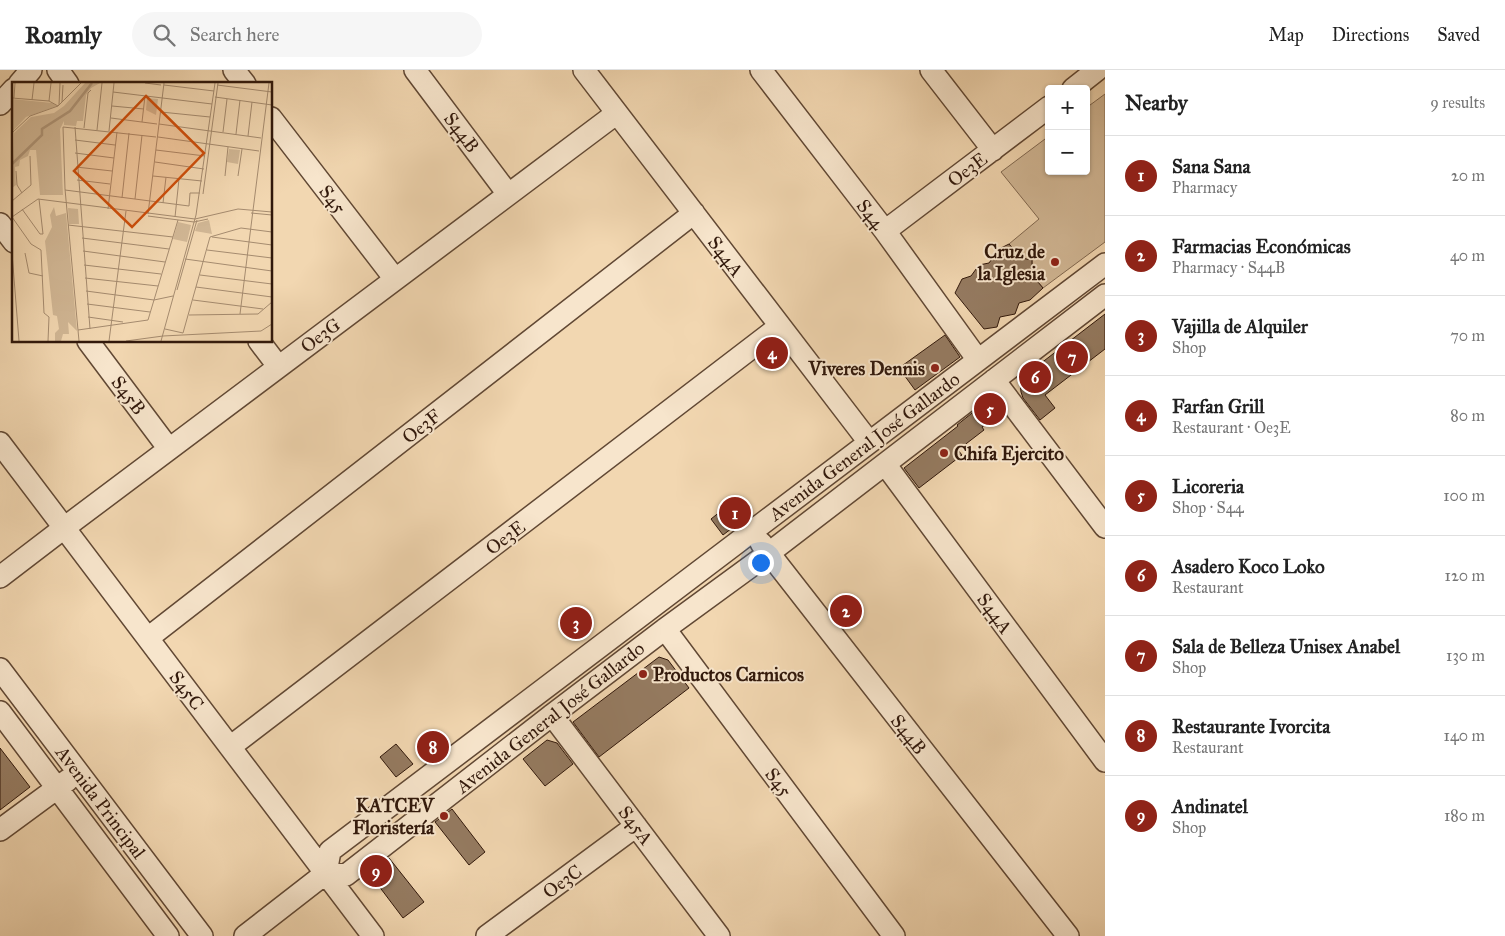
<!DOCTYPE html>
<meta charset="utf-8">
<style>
:root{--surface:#fff;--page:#f6f6f6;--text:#222;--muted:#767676;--line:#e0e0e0;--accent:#8f2418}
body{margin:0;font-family:"IM FELL Great Primer",serif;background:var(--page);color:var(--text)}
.controls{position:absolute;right:15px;top:15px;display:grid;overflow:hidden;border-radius:5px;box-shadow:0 1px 4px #0004}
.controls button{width:45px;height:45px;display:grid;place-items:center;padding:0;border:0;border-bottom:1px solid var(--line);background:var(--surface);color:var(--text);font:25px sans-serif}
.you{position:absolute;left:760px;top:492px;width:18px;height:18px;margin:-12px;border:4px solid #fff;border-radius:50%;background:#1a73e8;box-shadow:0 0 0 8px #1a73e833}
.badge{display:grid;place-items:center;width:32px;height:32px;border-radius:50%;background:var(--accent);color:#fff;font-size:16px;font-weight:700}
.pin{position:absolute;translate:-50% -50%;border:2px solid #fff;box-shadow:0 1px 5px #0006}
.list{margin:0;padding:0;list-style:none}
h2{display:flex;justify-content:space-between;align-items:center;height:65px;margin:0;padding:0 20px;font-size:21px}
h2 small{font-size:16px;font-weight:400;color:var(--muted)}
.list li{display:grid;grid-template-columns:32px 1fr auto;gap:15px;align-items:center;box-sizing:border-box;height:80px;padding:0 20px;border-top:1px solid var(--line)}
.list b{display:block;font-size:19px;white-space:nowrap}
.list p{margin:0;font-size:16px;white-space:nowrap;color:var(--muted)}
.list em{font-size:16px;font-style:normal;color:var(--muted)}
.icon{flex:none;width:28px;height:28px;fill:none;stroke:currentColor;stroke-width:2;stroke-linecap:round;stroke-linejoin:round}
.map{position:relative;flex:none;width:1105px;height:866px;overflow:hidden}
header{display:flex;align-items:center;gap:30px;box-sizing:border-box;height:70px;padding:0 25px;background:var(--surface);border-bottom:1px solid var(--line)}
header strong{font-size:24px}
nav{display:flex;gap:28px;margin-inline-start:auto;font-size:18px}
.search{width:350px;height:45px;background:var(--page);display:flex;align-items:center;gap:12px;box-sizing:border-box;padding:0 18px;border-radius:28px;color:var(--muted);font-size:19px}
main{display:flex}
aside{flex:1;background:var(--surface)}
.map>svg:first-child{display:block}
</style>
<header>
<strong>Roamly</strong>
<div class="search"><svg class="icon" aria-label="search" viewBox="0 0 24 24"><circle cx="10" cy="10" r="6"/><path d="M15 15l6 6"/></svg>Search here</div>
<nav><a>Map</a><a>Directions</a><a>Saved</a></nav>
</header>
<main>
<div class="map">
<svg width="1105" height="866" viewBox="0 0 1105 866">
<rect width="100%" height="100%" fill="#f2d7b1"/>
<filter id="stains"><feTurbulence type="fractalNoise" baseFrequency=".004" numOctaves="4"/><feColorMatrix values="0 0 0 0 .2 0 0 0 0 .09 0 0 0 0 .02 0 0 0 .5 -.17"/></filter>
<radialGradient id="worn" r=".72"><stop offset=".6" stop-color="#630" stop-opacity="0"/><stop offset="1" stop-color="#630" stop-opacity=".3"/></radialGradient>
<path fill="#d1b795" stroke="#816850" d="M1105 24V172L1043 218 1032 205V191L1021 188 1009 174 1039 149 1001 102 1049 66V101H1086V38Z"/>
<path fill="#957b61" stroke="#31180b" d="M1009 174 1021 188 1032 190V205L1043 218 1030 230 1019 233 1015 244 1000 247 997 257 984 259 955 223 962 209 971 206 979 195 989 193 999 179Z
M1105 244V279L1045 325 1055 338 1040 350 1023 328 1021 322 1020 313 1023 307Z
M945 265 960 287 915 320 899 298Z
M991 328 1002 342 982 357 984 360 958 380 962 385 919 418 904 398 958 356 957 355Z
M736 429 749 445 723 465 711 449Z
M844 527 859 546 847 555 833 536Z
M659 587 668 590 689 618 599 687 573 652Z
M547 670 557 673 573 694 545 716 523 689Z
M396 674 413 694 396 707 380 687Z
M0 678 30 717 0 740Z
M452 739 485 782 469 795 435 752Z
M389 788 424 832 403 848 369 803Z"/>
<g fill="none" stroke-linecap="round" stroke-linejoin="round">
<defs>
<path id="street" d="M58 0 68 14
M234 0 245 14
M415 0 508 124
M584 0 869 372
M761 0 885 161 978 290
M931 0 993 80
M19 14 31 0
M1073 19 1097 0
M0 34 14 19
M271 48 395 209
M0 154 14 172
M885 161 1049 37
M88 271 169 379
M259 271 278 296
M994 310 1105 457
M0 373 373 866
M885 394 1105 691
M761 473 1068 866
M0 507 64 458 617 43
M665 559 894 866
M148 568 694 143
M0 599 202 866
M0 642 168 866
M552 645 719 866
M230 677 780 256
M0 760 68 710
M326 803 346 805 552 645 665 559 769 483 1105 225
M245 866 326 803 330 781 1105 194
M487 866 636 756"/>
</defs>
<use href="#street" stroke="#614834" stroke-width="24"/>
<use href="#street" stroke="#f7e5cc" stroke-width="21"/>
</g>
<g fill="#8f2418" stroke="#f7e5cc" stroke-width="2">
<circle cx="1055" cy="192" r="5"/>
<circle cx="935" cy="298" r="5"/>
<circle cx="944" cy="383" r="5"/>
<circle cx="643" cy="604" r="5"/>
<circle cx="444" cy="746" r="5"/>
</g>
<g text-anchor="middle" stroke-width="4" stroke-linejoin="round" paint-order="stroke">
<g font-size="19" fill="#31180b" stroke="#f7e5cc">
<text transform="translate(462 62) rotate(53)" y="7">S44B</text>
<text transform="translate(967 99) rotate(-37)" y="7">Oe3E</text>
<text transform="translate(333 129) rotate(52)" y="7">S45</text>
<text transform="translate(871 144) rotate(53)" y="7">S44</text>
<text transform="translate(726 186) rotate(53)" y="7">S44A</text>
<text transform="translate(320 265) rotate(-37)" y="7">Oe3G</text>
<text transform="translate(129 325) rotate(53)" y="7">S45B</text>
<text transform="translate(421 356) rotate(-38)" y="7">Oe3F</text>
<text transform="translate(864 376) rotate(-37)" y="7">Avenida General José Gallardo</text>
<text transform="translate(505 467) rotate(-37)" y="7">Oe3E</text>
<text transform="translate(995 543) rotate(54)" y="7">S44A</text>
<text transform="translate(187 620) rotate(53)" y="7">S45C</text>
<text transform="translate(550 647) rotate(-38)" y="7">Avenida General José Gallardo</text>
<text transform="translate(909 664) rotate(52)" y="7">S44B</text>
<text transform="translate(779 712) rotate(53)" y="7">S45</text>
<text transform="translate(101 732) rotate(53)" y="7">Avenida Principal</text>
<text transform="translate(636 755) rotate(53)" y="7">S45A</text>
<text transform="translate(562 811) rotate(-36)" y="7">Oe3C</text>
</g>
<g font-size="19" font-weight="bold" fill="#31180b" stroke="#f7e5cc" text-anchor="end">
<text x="1045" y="188">Cruz de<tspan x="1045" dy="22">la Iglesia</tspan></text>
<text x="925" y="305">Viveres Dennis</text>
<text x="954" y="390" text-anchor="start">Chifa Ejercito</text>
<text x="653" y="611" text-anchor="start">Productos Carnicos</text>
<text x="434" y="742">KATCEV<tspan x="434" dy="22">Floristería</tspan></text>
</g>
</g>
<g transform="translate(12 12)">
<rect width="260" height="260" fill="#f2d7b1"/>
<path d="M73 1H88L79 6 74 13 71 39H65L64 44 52 43V39L48 47 51 113H28L24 68H18L16 74 8 78 7 84 3 85 4 103 0 106 2 51 19 35 42 31 52 24ZM135 16 146 17 144 33 134 28ZM0 17 40 21 45 24 14 35 0 50ZM217 67 228 68 226 82 215 80ZM42 125 44 134 54 131 65 249 56 240 57 252H51L49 259H43V251L47 247 45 234 41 233 33 159 40 145 38 133ZM56 126 66 127 67 142H57ZM197 138 200 152 183 149 186 141ZM166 140 179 143 175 160 161 157Z" fill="#d1b795"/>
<path fill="none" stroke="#b09679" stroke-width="2.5" d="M0 82 30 53V47L58 29 80 1"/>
<path fill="none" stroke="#a58b6f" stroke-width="1" d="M133 1 149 3M152 3 202 9M205 3 260 10M101 10 200 22M203 15 260 23M0 16 37 19 46 24M2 16 3 1M20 18 22 1M37 19 39 1M50 20 51 3M47 23 48 1M100 24 132 27M149 30 198 35M99 36 145 42M130 40 133 14M147 42 249 56M63 45 78 247M72 46 76 11 79 8M85 48 90 1M97 49 102 1M211 50 215 17M0 51 18 34 46 24 69 1M224 52 228 18M236 54 240 20M146 55 247 69M63 58 103 63M144 68 193 74M63 71 102 76M143 80 192 87M64 85 100 89M4 89 5 103 10 111M141 94 190 99M213 94 216 65M226 94 230 67M65 98 98 102M53 108 177 124 178 111H188M191 112 206 1M110 116 117 51M27 117 31 152H28M123 117 130 53M0 119 19 103 18 74M151 121 154 95M10 127 28 152M96 127 105 50M239 131 260 133M136 132 152 1M136 134 182 140 196 137M0 135 26 117 183 137 226 127 260 130M0 135 19 162 29 168 32 231 37 235 36 259M163 135 167 97M56 143 161 155M198 155 229 146 260 150M200 155 260 163M70 156 157 167M195 168 260 176M71 169 153 180M0 171 7 259M13 171 17 191 31 194M173 177 260 189M72 183 149 192M188 193 260 202M73 196 146 204M184 205 260 215M165 208 185 138M74 209 142 218 161 214M181 218 251 227M75 222 138 230M228 232 257 1M177 233 246 232 260 220M76 235 111 240M153 247 171 251M66 248 136 238 166 138M171 251 198 155M151 254 249 249 260 242M67 259 53 107 51 45 144 55M97 259 114 129M114 259 151 254M149 259 184 133 203 1"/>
<path fill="#cd4f0c" fill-opacity="0.15" stroke="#cd4f0c" stroke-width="2.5" d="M134 14 192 71 120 145 62 89Z"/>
<rect width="260" height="260" fill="none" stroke="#31180b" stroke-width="2.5"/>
</g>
<rect width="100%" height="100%" filter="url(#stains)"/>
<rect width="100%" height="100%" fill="url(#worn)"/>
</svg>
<div class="controls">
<button>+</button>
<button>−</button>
</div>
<div class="you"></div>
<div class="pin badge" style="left:735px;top:443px">1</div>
<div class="pin badge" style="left:846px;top:541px">2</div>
<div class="pin badge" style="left:576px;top:553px">3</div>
<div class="pin badge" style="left:772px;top:283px">4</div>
<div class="pin badge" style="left:990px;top:339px">5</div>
<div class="pin badge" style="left:1035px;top:307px">6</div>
<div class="pin badge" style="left:1072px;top:287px">7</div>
<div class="pin badge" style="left:433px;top:677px">8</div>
<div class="pin badge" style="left:376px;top:801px">9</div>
</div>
<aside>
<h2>Nearby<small>9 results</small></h2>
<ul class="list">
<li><span class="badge">1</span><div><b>Sana Sana</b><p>Pharmacy</p></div><em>20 m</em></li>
<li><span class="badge">2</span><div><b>Farmacias Económicas</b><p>Pharmacy · S44B</p></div><em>40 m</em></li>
<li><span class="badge">3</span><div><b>Vajilla de Alquiler</b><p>Shop</p></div><em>70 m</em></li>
<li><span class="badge">4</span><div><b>Farfan Grill</b><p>Restaurant · Oe3E</p></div><em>80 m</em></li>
<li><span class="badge">5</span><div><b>Licoreria</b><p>Shop · S44</p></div><em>100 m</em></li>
<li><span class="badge">6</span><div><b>Asadero Koco Loko</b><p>Restaurant</p></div><em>120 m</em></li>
<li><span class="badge">7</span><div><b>Sala de Belleza Unisex Anabel</b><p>Shop</p></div><em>130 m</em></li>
<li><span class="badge">8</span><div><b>Restaurante Ivorcita</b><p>Restaurant</p></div><em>140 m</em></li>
<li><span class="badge">9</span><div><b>Andinatel</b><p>Shop</p></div><em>180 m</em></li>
</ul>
</aside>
</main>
